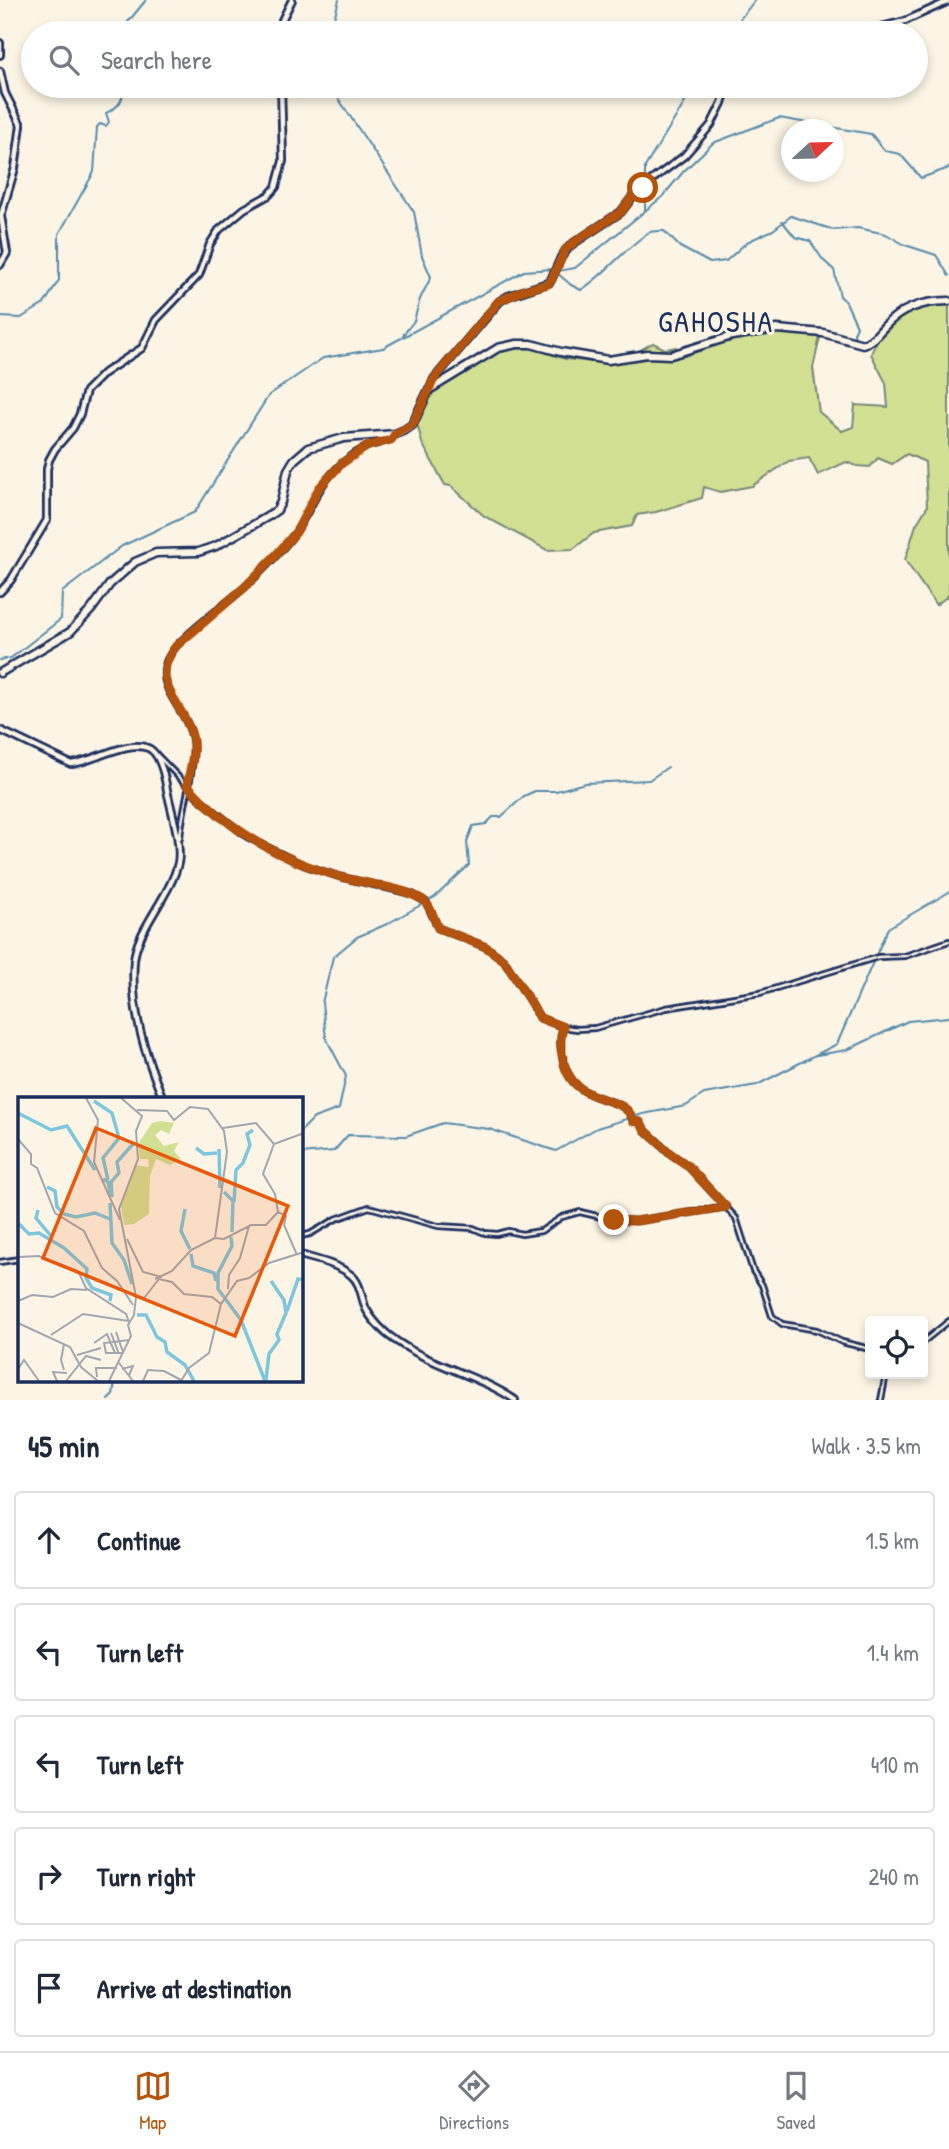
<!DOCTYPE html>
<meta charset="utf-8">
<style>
:root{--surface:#fff;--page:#f2f2f3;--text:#1f2937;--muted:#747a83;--line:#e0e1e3;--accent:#b45309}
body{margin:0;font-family:"Patrick Hand",sans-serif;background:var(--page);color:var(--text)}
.controls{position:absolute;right:21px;bottom:21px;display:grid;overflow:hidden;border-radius:7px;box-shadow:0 4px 10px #0003}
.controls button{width:63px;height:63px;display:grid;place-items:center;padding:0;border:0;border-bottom:2px solid var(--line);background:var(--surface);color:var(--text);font:35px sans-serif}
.compass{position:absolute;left:781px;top:119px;width:63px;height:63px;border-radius:50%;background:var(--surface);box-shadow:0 4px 10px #0003;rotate:68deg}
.stop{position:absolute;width:21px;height:21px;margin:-16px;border:5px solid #b45309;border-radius:50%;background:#fff}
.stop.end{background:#b45309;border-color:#fff;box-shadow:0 2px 7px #0008}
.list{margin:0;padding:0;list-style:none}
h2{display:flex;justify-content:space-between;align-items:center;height:91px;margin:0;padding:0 28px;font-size:30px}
h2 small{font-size:23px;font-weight:400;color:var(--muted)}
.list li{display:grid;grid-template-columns:46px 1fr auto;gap:21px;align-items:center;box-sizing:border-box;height:98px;margin:0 14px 14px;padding:0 14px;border:2px solid var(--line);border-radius:7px}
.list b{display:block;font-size:26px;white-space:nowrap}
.list em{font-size:23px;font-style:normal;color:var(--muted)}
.icon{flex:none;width:38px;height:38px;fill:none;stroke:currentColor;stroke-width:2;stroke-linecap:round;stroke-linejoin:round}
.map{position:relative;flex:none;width:949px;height:1400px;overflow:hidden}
.search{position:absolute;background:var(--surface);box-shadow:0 4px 10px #0003;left:21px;right:21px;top:21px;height:77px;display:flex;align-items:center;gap:18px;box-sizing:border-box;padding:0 24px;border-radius:38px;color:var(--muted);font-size:26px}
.sheet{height:651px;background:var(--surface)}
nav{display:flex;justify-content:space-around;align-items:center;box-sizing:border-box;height:98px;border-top:2px solid var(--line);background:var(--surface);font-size:19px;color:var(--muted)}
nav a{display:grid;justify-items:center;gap:4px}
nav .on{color:var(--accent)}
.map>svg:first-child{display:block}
</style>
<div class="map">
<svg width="949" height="1400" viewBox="0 0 949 1400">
<rect width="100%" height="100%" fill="#fcf5e5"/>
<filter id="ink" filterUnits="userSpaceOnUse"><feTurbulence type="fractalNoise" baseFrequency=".0143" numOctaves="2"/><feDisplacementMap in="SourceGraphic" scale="14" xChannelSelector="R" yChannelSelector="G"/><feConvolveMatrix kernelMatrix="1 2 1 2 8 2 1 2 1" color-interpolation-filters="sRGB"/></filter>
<g filter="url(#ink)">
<path fill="#d2e093" stroke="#768878" stroke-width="2" d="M949 303V595L936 605 905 560 916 525 927 507 925 462 907 454 892 464 878 458 870 467 857 466 846 462 818 475 809 458 789 461 752 486 720 492 704 487 702 498 656 512 637 515 632 526 594 533 573 549 547 550 484 516 451 486 445 485 422 443 417 423 423 402 433 390 494 354 511 349 532 348 565 359 603 363 619 362 653 343 665 349 676 347 685 356 725 338 785 332 820 337 813 368 819 412 842 431 853 427 855 405 888 407 886 383 871 354C887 312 909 310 949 303Z"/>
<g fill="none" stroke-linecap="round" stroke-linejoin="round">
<path stroke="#568aaa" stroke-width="2" d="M119 33 146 0
M335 33 334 19 339 0
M729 33 755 0
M341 86 338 98 414 212 422 256 431 277 420 299 414 321 403 335
M645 182V167L695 86
M645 211 662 197 684 171 713 143 779 118 871 134 885 151 900 154 921 178 949 168
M782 221 795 237 810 241 823 260 834 270 840 296 846 302 857 326 854 333 855 339
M558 271 575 268 645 211V188
M556 272 571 285 581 290C606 274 624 249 648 233 653 230 659 231 664 231L680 247 710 263 726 261 747 242 773 230 791 216 834 230 858 228 886 234 905 245 936 255 949 276
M0 317 21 318 44 304 59 280V234L94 172 97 127 100 124 106 126 109 122 106 113C118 108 125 99 122 86
M0 660 11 658 61 619 62 592 122 546 195 512 269 395 323 358 383 348 524 271 553 269
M817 1055 847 1050 908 1021 949 1017
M301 1131 314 1118 339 1109 346 1076 326 1038 322 1003 333 957 357 937 387 924 435 897 469 865 467 842 473 826 486 824 493 817H501L524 796 535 791H556L585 783 649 780 668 767
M301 1154 334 1151 348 1135 406 1136 443 1123 489 1129 556 1151 597 1128 643 1114 686 1106 704 1094 757 1085 837 1044 888 928 949 892
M108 1400 113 1395 115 1381"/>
<defs>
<path id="minor" d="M157 755 200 799 247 837 304 865 337 876 412 894 426 902 438 928 486 947 504 960 540 1018 563 1027 577 1029 595 1028 666 1008 760 993 878 957 905 956 949 941
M180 838C182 809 197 765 192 738 188 712 158 692 165 665 171 641 225 605 244 588 262 571 281 553 295 533 312 510 319 483 342 463 349 457 360 449 369 446 378 443 386 443 393 437
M563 1027C560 1038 560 1044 562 1054 570 1111 626 1090 633 1121L640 1122 645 1130 671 1154 687 1165 736 1218 753 1271 762 1285 772 1316 782 1324 817 1330 842 1342 870 1349
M301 1236 310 1234 336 1219 369 1207 438 1226 473 1228 485 1233 497 1234 508 1231 522 1234 541 1231 562 1217 580 1212 614 1220 636 1221 726 1207
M0 1262 19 1259
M923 1342 949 1321
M881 1400 886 1374"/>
<path id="tertiary" d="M857 33 905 21 949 1
M0 43V55
M0 71 5 93 21 125 15 168 1 216 7 253 0 265
M430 389 434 379 500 301 508 296 550 282 561 257 571 245 621 212 637 191 684 156 698 140 711 125 722 103 727 86
M0 730 71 764C92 762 128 739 148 748 160 753 165 778 167 790 171 810 182 844 178 863 171 895 137 929 134 960 130 1008 145 1055 163 1099
M301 1255C316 1260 338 1264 351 1275 361 1283 361 1297 366 1309 372 1320 384 1333 395 1340 432 1366 478 1375 515 1400"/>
<path id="secondary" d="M280 33 282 20 292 0
M0 592 11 580 47 520V469L49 460 55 449 73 428 80 414 86 391 104 373 142 348 156 320 199 275 210 244 219 230 244 209 269 195 276 187 283 161 281 86"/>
<path id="primary" d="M0 673 70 632 91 610 110 584 135 562 156 553 198 552 216 546 267 517 277 510 281 502 288 470 294 460 308 448 344 438 395 434 405 430 412 425 429 390 498 348 517 344H531L561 352 608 360 647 354 671 355 732 336 777 329 823 333 863 344C873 341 877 334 884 327 901 308 924 301 949 301"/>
</defs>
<use href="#minor" stroke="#1b2f5e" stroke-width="8"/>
<use href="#tertiary" stroke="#1b2f5e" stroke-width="10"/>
<use href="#secondary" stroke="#1b2f5e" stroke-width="10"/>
<use href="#primary" stroke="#1b2f5e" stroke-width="11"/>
<use href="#minor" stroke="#fcf5e5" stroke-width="2.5"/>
<use href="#tertiary" stroke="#fcf5e5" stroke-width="4.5"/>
<use href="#secondary" stroke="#fcf5e5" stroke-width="4.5"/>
<use href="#primary" stroke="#fcf5e5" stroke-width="6"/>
</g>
</g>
<g fill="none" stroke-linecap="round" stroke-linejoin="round" filter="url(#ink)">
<path stroke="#b45309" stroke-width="9" d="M614 1220 636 1221 726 1207 687 1165 671 1154 645 1130 640 1122 633 1121C626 1090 570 1111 562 1054 560 1044 560 1038 563 1027L540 1018 504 960 486 947 438 928C434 919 431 906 423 900 405 888 363 883 341 877 282 861 228 830 187 785 190 769 196 751 192 736 183 701 147 683 176 646L245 587 276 555 296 532 319 488 342 463 368 446 391 440 395 434 412 425 434 379 499 301 524 290 548 284 552 279 565 250 576 241 621 212 635 193 643 188"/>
</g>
<g text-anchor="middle" stroke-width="6" stroke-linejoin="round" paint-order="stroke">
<g font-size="30" letter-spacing="2" fill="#1b2f5e" stroke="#fcf5e5">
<text x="716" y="332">GAHOSHA</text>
</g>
</g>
<g transform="translate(18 1097)">
<rect width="285" height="285" fill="#fcf5e5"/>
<path d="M143 24 156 26 151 37 143 33 137 38 146 49 161 45 156 54 163 62 152 68 138 62 132 79 131 117 116 127 106 128 103 108 117 68 131 70 130 62H122L120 47 134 26Z" fill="#d2e093"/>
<path fill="none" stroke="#7dc6dd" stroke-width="3.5" d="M76 4 94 16 101 41 85 61 90 83M0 16 33 33 49 29 77 73M178 51 186 57 199 56M201 52 202 91M85 82 90 85 93 100M29 90 37 94 39 110 46 117 58 120 77 116 92 122M206 95 215 104 214 135M94 100 93 85 101 76 99 65 115 47M216 105 218 73 225 66 232 48 229 37 235 33M92 106 94 146 106 163 114 187M167 112 163 134 172 152M20 113 18 121 33 139M0 126 11 137 21 136 46 151 69 172 68 181 74 191 93 198 92 204M213 140 214 149 200 176V192L223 223 247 284M173 157 175 169 196 176 198 184M269 214 280 182 286 183M119 218H128L139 240 147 245 149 255 167 268 176 284M248 283 251 257 261 243 259 237 268 216 266 203 253 184"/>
<path fill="none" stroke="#a2a6af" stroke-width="2" d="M68 1 80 23 76 65 102 123M119 13 149 14 156 23 172 10 190 12 206 34 209 55 197 141 173 153 154 174 137 182M205 31 238 26 256 47M0 42 13 57V67L19 71 37 116 66 134 84 171 99 184 115 208M197 141 206 142 233 128H248L260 115M109 142 125 175 144 180M279 158 266 128 268 119 260 115 257 97 245 77 256 47 286 36M0 160 21 159 60 174 68 191 108 217 111 225M210 192 211 178 222 161 231 129M118 200 126 201 141 182 154 185 166 197 194 200 203 207 219 184 231 181 251 166 286 155M0 204 14 198 35 200 53 192 69 193M0 226 52 250 63 270 80 284M98 235 105 255M93 236 101 257M33 238 65 217 111 224M76 246 89 237 97 256M46 247 43 263 46 273M106 256H88L86 246 111 243M59 258 83 251M101 266 115 284M0 272 6 263 21 284M104 272 115 269 111 278M79 280 78 271H99M39 284 35 275 49 276M48 284 68 259 83 263M91 284 113 239 110 228 116 218 118 200 101 112 120 62 118 34 124 19 103 1M125 284 130 273 146 274 165 284M163 284 171 271 191 256 203 207"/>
<path fill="#e8590c" fill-opacity="0.15" stroke="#e8590c" stroke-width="3.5" d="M78 31 270 109 217 239 25 161Z"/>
<rect width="285" height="285" fill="none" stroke="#1b2f5e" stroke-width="3.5"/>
</g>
</svg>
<div class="controls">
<button><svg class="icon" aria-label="locate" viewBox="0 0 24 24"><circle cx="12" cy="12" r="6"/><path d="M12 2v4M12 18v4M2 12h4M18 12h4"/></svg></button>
</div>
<svg class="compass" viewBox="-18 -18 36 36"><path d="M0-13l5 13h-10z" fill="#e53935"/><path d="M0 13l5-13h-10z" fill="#747a83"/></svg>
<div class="stop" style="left:643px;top:188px"></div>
<div class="stop end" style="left:614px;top:1220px"></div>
<div class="search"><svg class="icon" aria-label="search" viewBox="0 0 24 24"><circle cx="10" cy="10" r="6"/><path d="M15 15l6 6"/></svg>Search here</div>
</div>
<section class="sheet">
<h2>45 min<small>Walk · 3.5 km</small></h2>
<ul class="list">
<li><svg class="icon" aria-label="ahead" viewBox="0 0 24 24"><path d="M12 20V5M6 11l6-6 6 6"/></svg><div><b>Continue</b></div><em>1.5 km</em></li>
<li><svg class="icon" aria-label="left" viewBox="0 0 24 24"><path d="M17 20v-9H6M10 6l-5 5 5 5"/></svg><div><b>Turn left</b></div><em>1.4 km</em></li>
<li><svg class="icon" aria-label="left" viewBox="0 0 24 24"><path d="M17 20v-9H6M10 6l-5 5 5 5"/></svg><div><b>Turn left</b></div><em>410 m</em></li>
<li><svg class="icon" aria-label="right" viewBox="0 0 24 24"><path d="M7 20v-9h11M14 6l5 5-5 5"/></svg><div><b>Turn right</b></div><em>240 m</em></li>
<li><svg class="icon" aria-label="arrive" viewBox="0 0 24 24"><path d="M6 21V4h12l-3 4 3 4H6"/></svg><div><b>Arrive at destination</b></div></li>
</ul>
</section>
<nav>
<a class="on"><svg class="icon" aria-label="map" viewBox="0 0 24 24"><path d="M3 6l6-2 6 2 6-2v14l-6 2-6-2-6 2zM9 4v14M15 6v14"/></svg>Map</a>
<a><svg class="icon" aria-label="directions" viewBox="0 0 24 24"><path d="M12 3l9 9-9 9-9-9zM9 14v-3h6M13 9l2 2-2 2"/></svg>Directions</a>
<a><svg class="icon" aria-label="saved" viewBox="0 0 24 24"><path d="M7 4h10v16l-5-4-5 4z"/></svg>Saved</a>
</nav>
